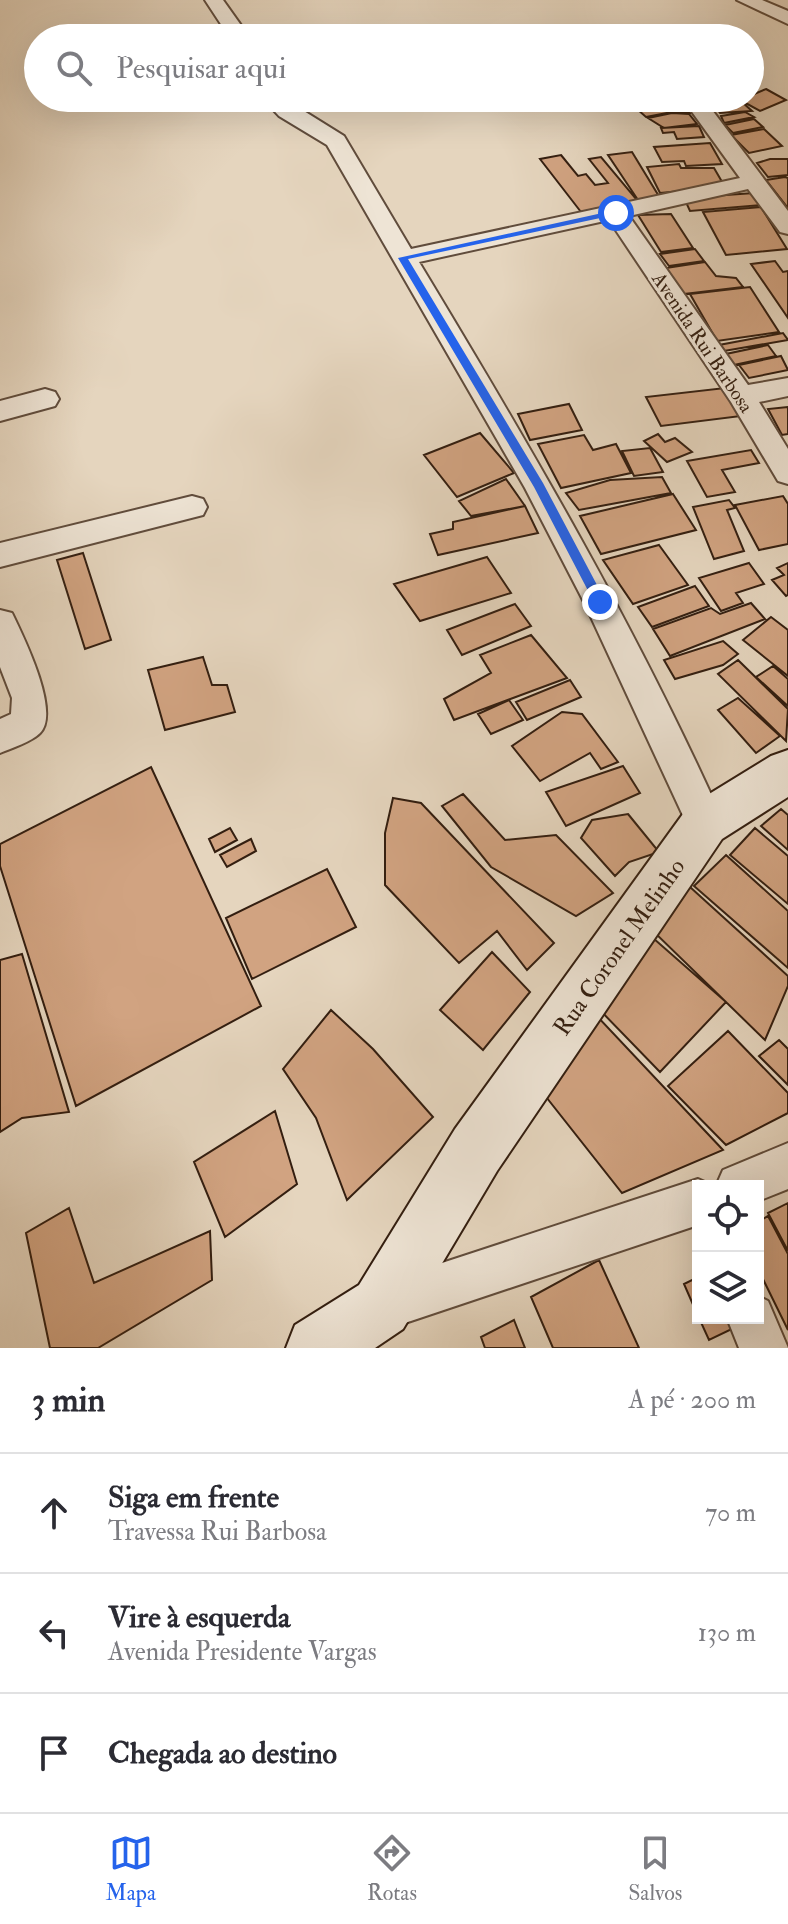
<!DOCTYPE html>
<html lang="pt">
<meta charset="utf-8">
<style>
:root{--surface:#fff;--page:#f7f7f7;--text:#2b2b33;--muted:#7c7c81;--line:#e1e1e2;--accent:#2563eb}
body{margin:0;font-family:"IM FELL Double Pica",serif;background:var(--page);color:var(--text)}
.controls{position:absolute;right:24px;bottom:24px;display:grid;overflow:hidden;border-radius:0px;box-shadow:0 8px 32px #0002}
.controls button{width:72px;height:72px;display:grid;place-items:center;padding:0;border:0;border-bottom:2px solid var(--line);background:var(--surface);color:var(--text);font:40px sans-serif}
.stop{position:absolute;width:24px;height:24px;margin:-18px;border:6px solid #2563eb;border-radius:50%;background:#fff}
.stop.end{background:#2563eb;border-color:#fff;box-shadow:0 2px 8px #0008}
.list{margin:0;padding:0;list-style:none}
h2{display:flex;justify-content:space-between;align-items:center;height:104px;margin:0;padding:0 32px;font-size:34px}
h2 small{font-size:26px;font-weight:400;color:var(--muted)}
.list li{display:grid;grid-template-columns:52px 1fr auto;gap:24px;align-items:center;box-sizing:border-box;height:120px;padding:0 32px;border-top:2px solid var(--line)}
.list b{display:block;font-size:30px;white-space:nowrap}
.list p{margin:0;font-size:26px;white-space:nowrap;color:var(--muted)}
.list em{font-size:26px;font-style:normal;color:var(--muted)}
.icon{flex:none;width:44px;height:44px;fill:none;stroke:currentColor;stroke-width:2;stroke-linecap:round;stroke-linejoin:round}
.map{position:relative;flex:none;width:788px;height:1348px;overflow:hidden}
.search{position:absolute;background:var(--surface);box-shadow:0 8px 32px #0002;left:24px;right:24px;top:24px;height:88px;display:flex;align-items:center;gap:20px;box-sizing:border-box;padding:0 28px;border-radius:44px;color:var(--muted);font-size:30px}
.sheet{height:464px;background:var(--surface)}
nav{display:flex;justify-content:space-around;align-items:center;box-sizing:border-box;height:112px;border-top:2px solid var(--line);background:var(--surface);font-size:22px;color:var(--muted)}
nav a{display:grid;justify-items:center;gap:4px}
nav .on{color:var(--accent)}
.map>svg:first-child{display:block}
</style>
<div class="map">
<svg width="788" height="1348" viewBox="0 0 788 1348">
<rect width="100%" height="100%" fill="#e5d5be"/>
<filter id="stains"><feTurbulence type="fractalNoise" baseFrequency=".0025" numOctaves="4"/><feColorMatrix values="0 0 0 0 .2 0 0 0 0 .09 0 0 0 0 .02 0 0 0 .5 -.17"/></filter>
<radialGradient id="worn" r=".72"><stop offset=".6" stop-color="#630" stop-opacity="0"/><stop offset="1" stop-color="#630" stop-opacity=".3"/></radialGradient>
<path fill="#d1a381" stroke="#331e10" stroke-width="2" d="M766 89 786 100 760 111 740 100Z
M661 102H682L690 113 672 112 646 117 637 109Z
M742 102 752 111 720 113 714 104Z
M745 112 754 117 724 123 721 116Z
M672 113 689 114 697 124 664 128 648 118Z
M754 119 763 127 733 133 725 125Z
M699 126 704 137 677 139 674 132 663 133 661 128Z
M764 129 782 146 749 153 731 135Z
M710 143 722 164 686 166 684 161 662 162 654 147Z
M632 152 660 198 638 200 608 155Z
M561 155 578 176 586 174 595 185 608 183 589 159 601 157 637 200 581 212 540 159Z
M770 159H788V175L768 177 757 163Z
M679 164 681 168H714L725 187 660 193 647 167Z
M785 177 788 178V208L766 180Z
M754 193 762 205 690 211 684 198Z
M761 207 787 249 726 255 703 212Z
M671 214 693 248 661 252 638 215Z
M695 249 704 261 669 266 660 254Z
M775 261 783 272 788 271V318L751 264Z
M705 262 716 276 736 278 743 287 684 294 666 268Z
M750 287 779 332 717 341 690 294Z
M783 333 788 340 724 351 719 345Z
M768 345 776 356 734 365 726 354Z
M781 356 788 370 749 378 739 365Z
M725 388 741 416 661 426 646 397Z
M569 404 582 430 530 440 518 414Z
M788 407V434L782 435 768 409Z
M480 433 514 473 457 497 424 455Z
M658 434 665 442 675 438 692 452 667 462 644 441Z
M584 435 593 450 616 444 631 473 561 488 538 444Z
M650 448 663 472 634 476 622 451Z
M751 450 759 463 722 470 735 492 707 497 687 461Z
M662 477 671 493 579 510 566 493 610 480Z
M506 479 525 506 471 516 459 501Z
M673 494 696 530 601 554 580 516Z
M783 496 788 504V544L759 550 735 505Z
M729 500 735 508 727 510 744 551 714 559 693 507Z
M525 506 538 533 438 555 430 534 453 529V522Z
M659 545 688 585 633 604 603 560Z
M83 553 111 640 85 649 57 560Z
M487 557 511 593 420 621 394 584Z
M749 563 764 584 736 593 743 603 721 611 699 578Z
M788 563V595L786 596 772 580 784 575 777 568Z
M695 586 709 606 652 627 638 607Z
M751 603 765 619 670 656 653 629 711 608 720 614Z
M515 604 531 626 462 655 447 630Z
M771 617 788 630V676L743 640Z
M531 635 567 678 454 720 444 699 491 673 480 655Z
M723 641 738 654 723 665 675 679 664 660Z
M203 657 212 685H227L235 712 165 730 148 670Z
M738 660 788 709 786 741 718 674Z
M773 666 788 679V706L756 677Z
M570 680 581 697 527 720 516 702Z
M738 698 780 736 756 753 718 710Z
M509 700 523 720 491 734 478 714Z
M562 712 582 714 618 762 601 769 590 753 540 781 512 746Z
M623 766 640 793 566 826 546 792Z
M151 767 261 1006 76 1106 0 866V844Z
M463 794 505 840 556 835 613 893 576 916 491 867 442 806Z
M393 798 421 803 554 943 527 970 497 931 459 963 385 885V833Z
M781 809 788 815V850L761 826Z
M628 814 659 852 629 862 615 876 581 838 592 820Z
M230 828 237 840 215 852 209 839Z
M755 828 788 856V904L730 855Z
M251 839 256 851 227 867 220 855Z
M726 855 788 911V968L694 886Z
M327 869 356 927 252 979 226 918Z
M690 887 788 976V986L765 1040 654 932Z
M653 938 726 1002 660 1072 595 1005Z
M492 952 530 992 483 1050 440 1010Z
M22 954 69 1112 22 1118 0 1132V960Z
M331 1010 373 1049 433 1117 347 1200 316 1118 283 1069Z
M595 1014 723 1150 622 1193 543 1093Z
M728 1031 788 1093V1113L726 1145 668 1086Z
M779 1040 788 1049V1085L759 1056Z
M275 1111 297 1184 225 1237 194 1162Z
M788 1203V1251L768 1213Z
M69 1208 94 1283 210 1231 212 1280 98 1348H50L26 1233Z
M768 1216 788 1254V1330L758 1269V1222Z
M599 1260 639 1348H553L531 1297Z
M698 1277V1316L684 1284Z
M699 1318H732L736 1327 709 1340Z
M514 1320 525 1348H485L481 1337Z"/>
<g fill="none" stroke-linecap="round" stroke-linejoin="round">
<defs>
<path id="street" d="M205 0H223L250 38H230Z
M737 0H762L788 11V24Z
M262 98H283L344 136 411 249 740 178 682 98H703L788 211V234L780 232 748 189 629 216 748 385 788 378V396L759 402 788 449V484L778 481 731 402 609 220 419 262C529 444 637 628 724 823L718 835 705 840 692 835 584 602 525 488 327 145 279 116Z
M45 389 55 392 59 399 55 406 0 421V401Z
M192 496 203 499 207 507 203 515 0 567V543Z
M0 610 12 613C23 636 61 712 40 733 31 742 12 748 0 753V719L11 714 12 698 0 667Z
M788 1143V1189L758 1201V1186H716L723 1170Z
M698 1179 714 1186H698V1225L381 1331 364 1324 357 1307 364 1290 381 1283Z
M758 1296 768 1301 788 1348H739L727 1318H758Z"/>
<path id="secondary" d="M788 750V797L722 839 497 1171 403 1329 375 1348H286L295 1325 359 1285 455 1129 688 807 771 756Z"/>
</defs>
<use href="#street" stroke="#604c3c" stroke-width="4"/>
<use href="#secondary" stroke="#331e10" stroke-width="4"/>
<use href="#street" fill="#eee4d5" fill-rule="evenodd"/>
<use href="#secondary" fill="#eee4d5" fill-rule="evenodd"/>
</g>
<path fill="#2563eb" d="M616 210 619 214 408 259 543 483 606 602 600 607 596 606 534 487 398 258Z"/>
<g text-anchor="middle" stroke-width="6" stroke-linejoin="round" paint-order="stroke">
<g font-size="20" fill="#331e10" stroke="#eee4d5">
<text transform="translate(703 342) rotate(56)" y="7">Avenida Rui Barbosa</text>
</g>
<g font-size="24" fill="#331e10" stroke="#eee4d5">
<text transform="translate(619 947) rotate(-55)" y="8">Rua Coronel Melinho</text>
</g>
</g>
<rect width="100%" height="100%" filter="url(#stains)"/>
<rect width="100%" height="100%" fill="url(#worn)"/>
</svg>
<div class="controls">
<button><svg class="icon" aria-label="locate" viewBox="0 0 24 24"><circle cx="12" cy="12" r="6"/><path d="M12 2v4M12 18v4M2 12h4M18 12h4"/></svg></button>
<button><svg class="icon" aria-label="layers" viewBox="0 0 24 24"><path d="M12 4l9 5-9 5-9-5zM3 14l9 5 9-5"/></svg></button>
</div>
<div class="stop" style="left:616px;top:213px"></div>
<div class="stop end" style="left:600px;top:602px"></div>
<div class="search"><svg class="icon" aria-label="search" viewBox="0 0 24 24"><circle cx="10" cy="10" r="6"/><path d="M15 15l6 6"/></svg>Pesquisar aqui</div>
</div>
<section class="sheet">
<h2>3 min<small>A pé · 200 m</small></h2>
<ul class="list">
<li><svg class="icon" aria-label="ahead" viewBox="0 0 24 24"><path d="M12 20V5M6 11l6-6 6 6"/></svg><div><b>Siga em frente</b><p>Travessa Rui Barbosa</p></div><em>70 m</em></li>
<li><svg class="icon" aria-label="left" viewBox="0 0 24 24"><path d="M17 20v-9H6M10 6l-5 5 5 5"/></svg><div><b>Vire à esquerda</b><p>Avenida Presidente Vargas</p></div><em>130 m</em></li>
<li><svg class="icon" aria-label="arrive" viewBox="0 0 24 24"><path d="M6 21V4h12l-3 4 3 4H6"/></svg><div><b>Chegada ao destino</b></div></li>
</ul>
</section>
<nav>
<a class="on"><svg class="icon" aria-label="map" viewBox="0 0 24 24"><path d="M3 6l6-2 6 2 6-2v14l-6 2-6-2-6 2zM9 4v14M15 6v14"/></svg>Mapa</a>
<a><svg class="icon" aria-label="directions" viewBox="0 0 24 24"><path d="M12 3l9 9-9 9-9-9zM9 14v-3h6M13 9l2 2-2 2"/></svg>Rotas</a>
<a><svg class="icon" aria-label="saved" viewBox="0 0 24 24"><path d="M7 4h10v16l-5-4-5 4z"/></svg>Salvos</a>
</nav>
